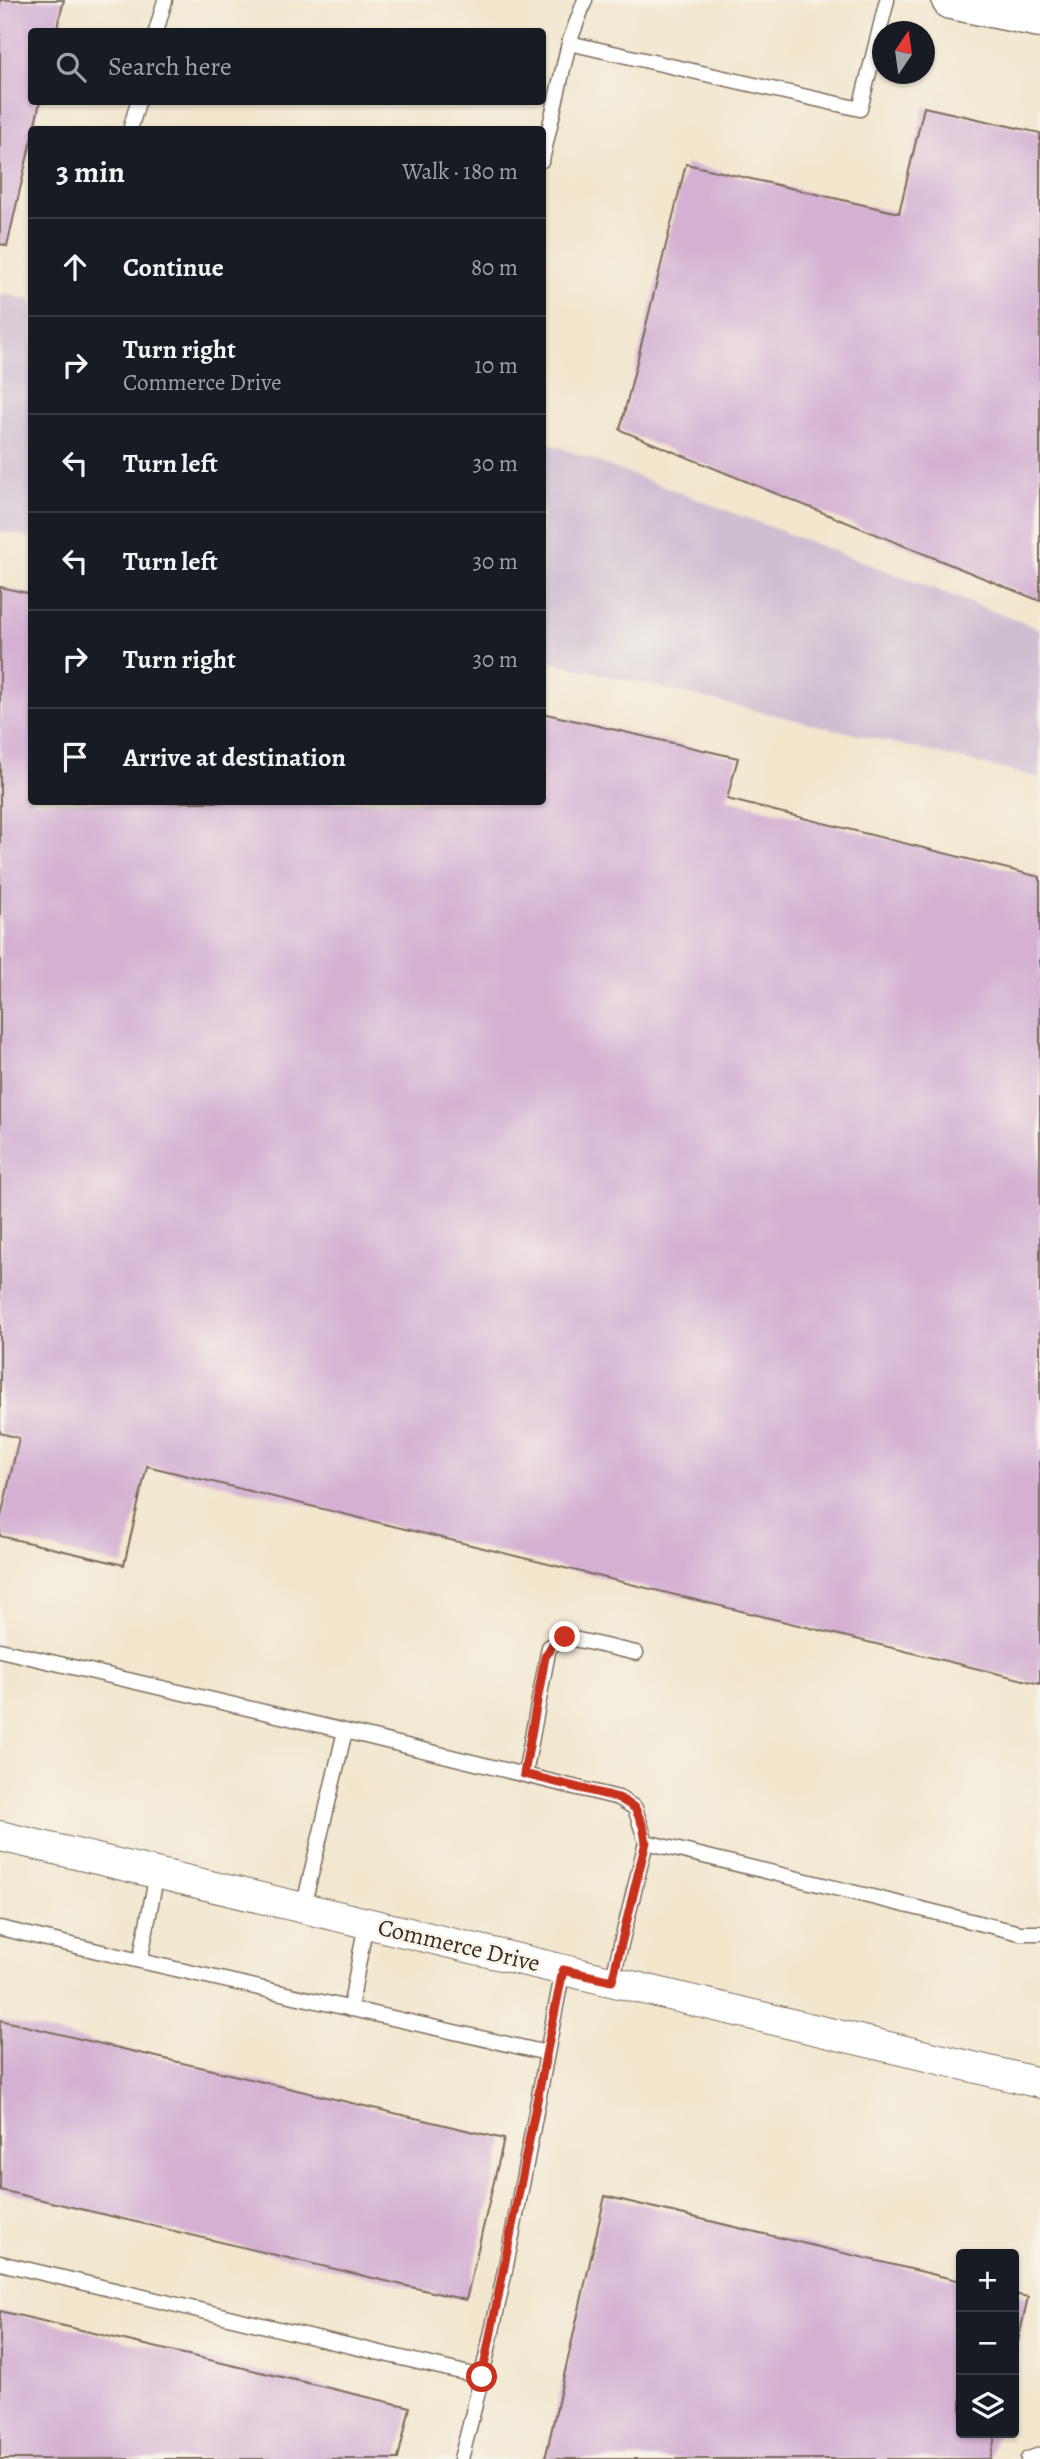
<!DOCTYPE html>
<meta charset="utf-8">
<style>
:root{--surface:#171b24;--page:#242831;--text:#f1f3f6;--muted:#9ea1a6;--line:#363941}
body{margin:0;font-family:Alegreya,serif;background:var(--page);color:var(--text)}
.controls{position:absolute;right:21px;bottom:21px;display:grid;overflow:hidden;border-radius:7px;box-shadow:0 2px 5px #0004}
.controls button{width:63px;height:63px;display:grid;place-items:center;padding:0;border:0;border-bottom:2px solid var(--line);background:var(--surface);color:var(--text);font:35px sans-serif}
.compass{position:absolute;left:872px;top:21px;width:63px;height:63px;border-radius:50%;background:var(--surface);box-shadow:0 2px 5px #0004;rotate:13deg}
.stop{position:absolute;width:21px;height:21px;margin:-16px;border:5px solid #c8321e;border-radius:50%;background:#fff}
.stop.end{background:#c8321e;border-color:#fff;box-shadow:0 2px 7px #0008}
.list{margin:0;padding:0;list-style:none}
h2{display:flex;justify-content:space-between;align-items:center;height:91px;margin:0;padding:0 28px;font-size:30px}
h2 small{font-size:23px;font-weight:400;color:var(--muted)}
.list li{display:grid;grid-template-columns:46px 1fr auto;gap:21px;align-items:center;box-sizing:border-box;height:98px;padding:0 28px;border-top:2px solid var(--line)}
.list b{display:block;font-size:26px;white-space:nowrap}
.list p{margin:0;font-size:23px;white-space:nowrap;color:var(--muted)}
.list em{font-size:23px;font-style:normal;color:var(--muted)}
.icon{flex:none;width:38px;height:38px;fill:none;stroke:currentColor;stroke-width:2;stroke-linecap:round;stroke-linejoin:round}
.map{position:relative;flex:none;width:1040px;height:2459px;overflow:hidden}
.search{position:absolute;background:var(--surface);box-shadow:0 2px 5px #0004;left:28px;top:28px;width:518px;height:77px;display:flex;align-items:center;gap:18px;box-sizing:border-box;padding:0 24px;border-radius:7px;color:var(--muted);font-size:26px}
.panel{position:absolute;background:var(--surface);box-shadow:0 2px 5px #0004;left:28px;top:126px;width:518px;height:679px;border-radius:7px}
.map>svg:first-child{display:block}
</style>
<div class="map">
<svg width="1040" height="2459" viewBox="0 0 1040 2459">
<rect width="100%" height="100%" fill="#f7f3e8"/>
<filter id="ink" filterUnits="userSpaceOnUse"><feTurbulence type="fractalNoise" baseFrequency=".0143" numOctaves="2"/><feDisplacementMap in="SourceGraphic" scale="14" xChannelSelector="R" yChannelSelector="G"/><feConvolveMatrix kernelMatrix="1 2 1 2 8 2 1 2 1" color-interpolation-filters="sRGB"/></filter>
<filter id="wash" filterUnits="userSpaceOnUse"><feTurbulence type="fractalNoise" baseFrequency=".00686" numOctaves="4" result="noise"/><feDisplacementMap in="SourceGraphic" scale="28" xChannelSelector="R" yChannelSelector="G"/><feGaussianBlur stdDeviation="1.57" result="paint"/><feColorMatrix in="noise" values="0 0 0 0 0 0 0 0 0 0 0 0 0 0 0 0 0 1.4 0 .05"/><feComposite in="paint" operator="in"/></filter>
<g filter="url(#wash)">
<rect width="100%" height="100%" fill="#f2e6cd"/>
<path fill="#cebed1" d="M0 293 31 300V538L0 531Z
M543 441 1040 629V778L543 660Z"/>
<g id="blocks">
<path fill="#d4b1d3" d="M0 0H64L56 32H32V102H40L7 246 0 244Z
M924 107 1040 133V601L620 430 686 164 899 213Z
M0 587 32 594V802H542V713L738 758 727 799 1040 877V1684L147 1466 124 1565 0 1536V1521L19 1438 0 1433Z
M0 2020 504 2139 466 2300 0 2190Z
M605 2196 961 2281V2433H996L990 2459H545Z
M1014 2294 1028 2297 1015 2355H1014Z
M0 2311 410 2407 398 2459H0Z"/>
</g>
</g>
<g filter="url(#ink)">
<use href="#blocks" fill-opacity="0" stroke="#7b6c5b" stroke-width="2"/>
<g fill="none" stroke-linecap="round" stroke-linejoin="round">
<defs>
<path id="lane" d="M585 0 569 43 860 109 887 0
M156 32 165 0
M130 130 138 102
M542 160 569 43
M0 1650 345 1731
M525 1774 549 1647 565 1637 636 1653
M646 1842 1020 1933H1040
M303 1908 345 1731 619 1798 635 1808 646 1842 612 1981
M0 1928 140 1961 157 1873
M140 1961 547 2053
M350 2009 366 1923
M0 2263 482 2377
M461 2459C504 2298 531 2133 563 1970
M1028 2459 1040 2455"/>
<path id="street" d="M0 1836 1040 2083"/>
<path id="secondary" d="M951 0 1040 18"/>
</defs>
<use href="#lane" stroke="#7b6c5b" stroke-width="17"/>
<use href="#street" stroke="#7b6c5b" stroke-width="32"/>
<use href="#secondary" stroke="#7b6c5b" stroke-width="41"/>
<use href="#lane" stroke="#fff" stroke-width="14"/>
<use href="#street" stroke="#fff" stroke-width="30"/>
<use href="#secondary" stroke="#fff" stroke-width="38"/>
</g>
</g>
<g fill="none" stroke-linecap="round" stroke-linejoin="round" filter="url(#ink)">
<path stroke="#c8321e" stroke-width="9" d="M482 2377 563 1970 612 1981 646 1842 643 1826 635 1808 619 1798 524 1774 545 1657 555 1641 565 1637"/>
</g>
<g text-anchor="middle" stroke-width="5" stroke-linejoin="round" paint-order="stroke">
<g font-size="24" fill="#3b2a1e" stroke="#f7f3e8">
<text transform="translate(459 1945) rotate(13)" y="8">Commerce Drive</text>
</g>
</g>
</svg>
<div class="controls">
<button>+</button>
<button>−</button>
<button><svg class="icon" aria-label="layers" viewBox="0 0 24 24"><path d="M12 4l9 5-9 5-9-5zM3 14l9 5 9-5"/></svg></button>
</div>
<svg class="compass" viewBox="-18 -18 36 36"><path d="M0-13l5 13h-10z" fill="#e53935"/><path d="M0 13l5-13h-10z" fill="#9ea1a6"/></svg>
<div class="stop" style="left:482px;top:2377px"></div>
<div class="stop end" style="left:565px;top:1637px"></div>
<div class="search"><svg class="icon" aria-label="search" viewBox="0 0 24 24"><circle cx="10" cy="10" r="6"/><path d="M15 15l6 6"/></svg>Search here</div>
<section class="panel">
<h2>3 min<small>Walk · 180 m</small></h2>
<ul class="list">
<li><svg class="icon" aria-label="ahead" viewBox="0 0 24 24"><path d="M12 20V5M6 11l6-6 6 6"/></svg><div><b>Continue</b></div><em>80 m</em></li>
<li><svg class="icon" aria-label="right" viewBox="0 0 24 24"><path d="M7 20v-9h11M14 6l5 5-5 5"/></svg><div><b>Turn right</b><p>Commerce Drive</p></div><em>10 m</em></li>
<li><svg class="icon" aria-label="left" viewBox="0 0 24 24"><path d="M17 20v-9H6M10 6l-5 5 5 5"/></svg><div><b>Turn left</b></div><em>30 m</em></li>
<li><svg class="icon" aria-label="left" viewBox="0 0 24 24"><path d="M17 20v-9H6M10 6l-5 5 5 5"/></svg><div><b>Turn left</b></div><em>30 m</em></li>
<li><svg class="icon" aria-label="right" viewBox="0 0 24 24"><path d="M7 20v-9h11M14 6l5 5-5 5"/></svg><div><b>Turn right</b></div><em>30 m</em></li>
<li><svg class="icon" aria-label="arrive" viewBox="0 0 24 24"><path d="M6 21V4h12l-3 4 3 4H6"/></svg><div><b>Arrive at destination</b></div></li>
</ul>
</section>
</div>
